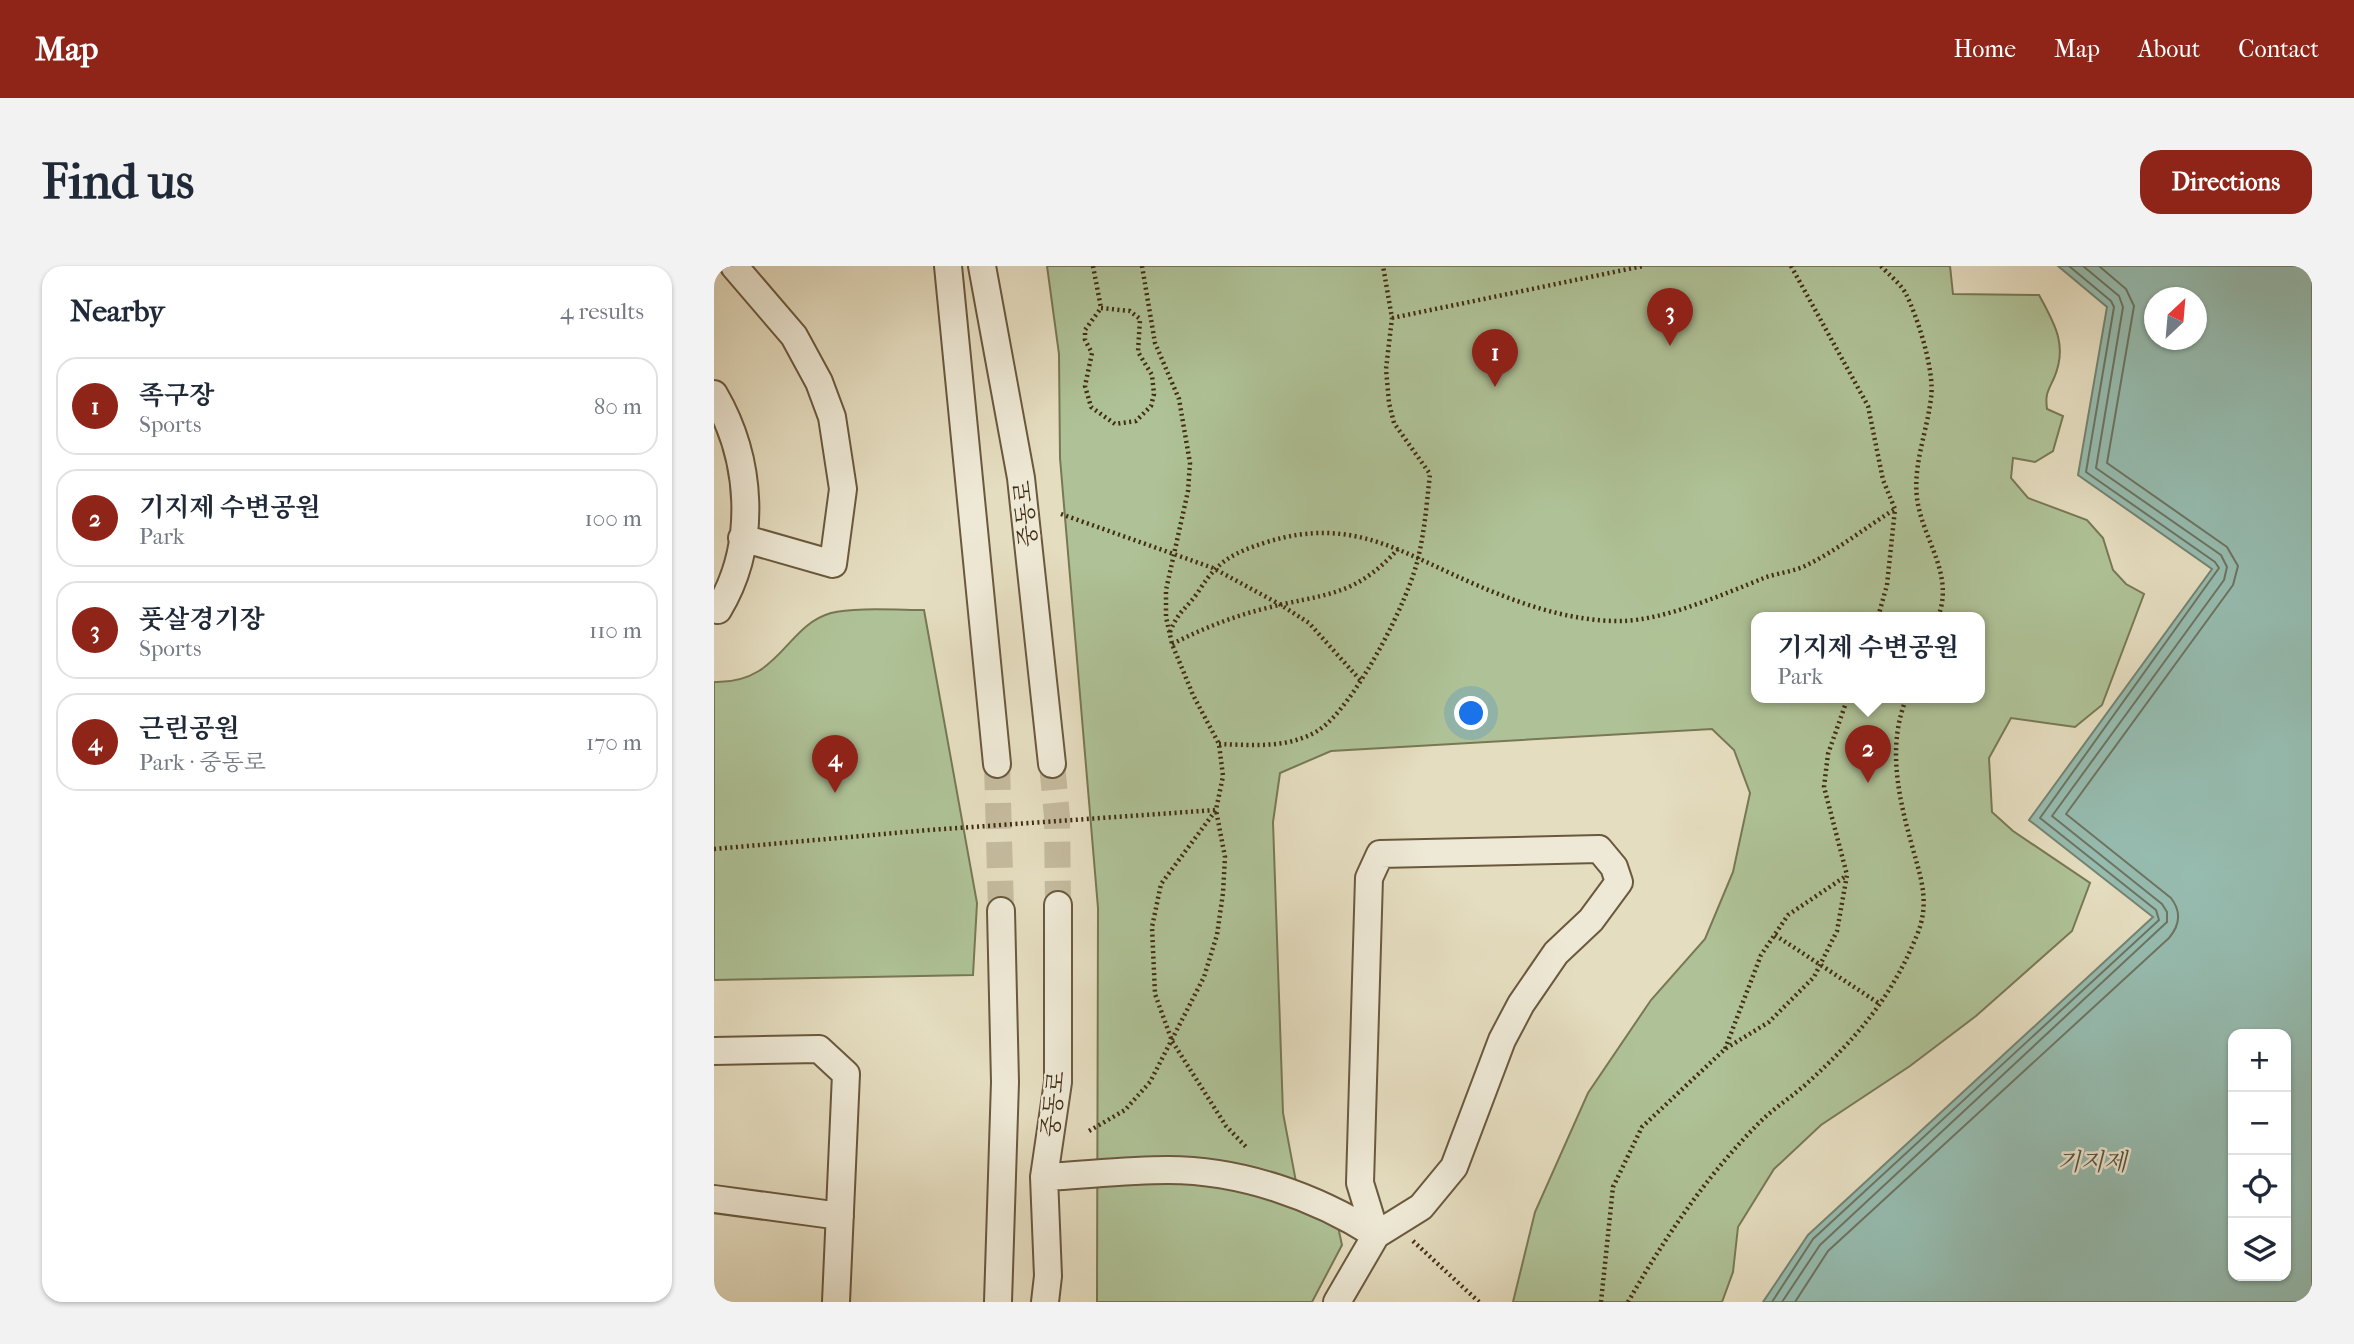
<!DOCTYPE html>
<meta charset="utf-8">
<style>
:root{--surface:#fff;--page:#f2f2f3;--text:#1f2937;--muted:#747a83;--line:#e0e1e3;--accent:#8f2418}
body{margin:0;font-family:"IM FELL French Canon","Noto Serif KR",serif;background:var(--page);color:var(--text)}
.controls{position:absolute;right:21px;bottom:21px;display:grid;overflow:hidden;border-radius:14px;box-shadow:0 2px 5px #0004}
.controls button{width:63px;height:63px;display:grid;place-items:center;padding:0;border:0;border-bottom:2px solid var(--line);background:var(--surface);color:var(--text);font:35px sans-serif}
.compass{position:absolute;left:1430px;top:21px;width:63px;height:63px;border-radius:50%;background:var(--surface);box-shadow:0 2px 5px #0004;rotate:26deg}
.you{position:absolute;left:758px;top:448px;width:24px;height:24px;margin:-18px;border:5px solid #fff;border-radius:50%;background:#1a73e8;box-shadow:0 0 0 10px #1a73e833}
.badge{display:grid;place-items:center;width:46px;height:46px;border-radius:50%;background:var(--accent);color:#fff;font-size:23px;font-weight:700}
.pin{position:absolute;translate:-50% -58px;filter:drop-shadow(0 2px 4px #0008)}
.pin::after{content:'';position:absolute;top:37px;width:24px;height:21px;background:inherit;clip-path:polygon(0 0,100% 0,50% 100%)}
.popup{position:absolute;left:1037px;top:346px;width:234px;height:91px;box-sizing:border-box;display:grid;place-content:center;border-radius:14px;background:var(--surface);filter:drop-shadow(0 2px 5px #0005);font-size:23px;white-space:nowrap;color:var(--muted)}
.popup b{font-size:26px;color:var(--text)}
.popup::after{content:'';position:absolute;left:50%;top:100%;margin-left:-14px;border:14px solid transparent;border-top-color:var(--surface)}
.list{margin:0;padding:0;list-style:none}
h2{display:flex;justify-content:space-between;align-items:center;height:91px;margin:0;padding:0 28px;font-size:30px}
h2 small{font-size:23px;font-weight:400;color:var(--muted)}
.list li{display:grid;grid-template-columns:46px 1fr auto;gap:21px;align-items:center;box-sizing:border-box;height:98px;margin:0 14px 14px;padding:0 14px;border:2px solid var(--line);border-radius:21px}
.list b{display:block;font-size:26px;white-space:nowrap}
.list p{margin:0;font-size:23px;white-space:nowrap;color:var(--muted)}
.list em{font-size:23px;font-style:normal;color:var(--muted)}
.icon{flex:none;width:38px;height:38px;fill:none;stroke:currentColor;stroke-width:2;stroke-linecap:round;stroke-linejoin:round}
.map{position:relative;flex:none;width:1598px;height:1036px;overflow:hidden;border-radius:21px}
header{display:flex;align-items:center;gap:42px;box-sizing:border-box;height:98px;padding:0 35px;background:var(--accent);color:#fff}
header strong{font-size:33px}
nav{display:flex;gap:38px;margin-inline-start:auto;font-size:24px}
.intro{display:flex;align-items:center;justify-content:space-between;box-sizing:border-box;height:168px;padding:0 42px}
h1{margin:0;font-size:49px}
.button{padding:18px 32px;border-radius:21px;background:var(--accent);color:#fff;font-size:24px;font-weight:700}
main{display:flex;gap:42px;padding:0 42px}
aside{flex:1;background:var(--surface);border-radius:21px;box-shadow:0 2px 5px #0004}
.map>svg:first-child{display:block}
</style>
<header>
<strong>Map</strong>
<nav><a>Home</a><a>Map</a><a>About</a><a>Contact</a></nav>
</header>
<div class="intro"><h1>Find us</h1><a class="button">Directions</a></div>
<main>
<aside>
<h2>Nearby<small>4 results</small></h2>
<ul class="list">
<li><span class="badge">1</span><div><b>족구장</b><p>Sports</p></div><em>80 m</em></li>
<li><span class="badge">2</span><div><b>기지제 수변공원</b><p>Park</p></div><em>100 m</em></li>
<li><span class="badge">3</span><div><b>풋살경기장</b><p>Sports</p></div><em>110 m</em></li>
<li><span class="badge">4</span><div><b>근린공원</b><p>Park · 중동로</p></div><em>170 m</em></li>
</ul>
</aside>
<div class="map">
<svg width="1598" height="1036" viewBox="0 0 1598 1036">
<rect width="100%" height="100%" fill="#e5ddc0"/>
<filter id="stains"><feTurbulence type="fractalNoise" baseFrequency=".00286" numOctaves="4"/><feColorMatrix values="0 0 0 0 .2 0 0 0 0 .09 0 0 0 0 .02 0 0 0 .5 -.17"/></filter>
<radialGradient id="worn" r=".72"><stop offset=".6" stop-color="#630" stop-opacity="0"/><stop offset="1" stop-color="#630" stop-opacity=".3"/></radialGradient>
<path fill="#afc297" stroke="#787854" stroke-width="2" fill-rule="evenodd" d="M333 0H1236L1239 28 1325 29C1341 58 1354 80 1340 112 1334 125 1331 128 1333 143L1349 150 1339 185 1321 196 1299 192 1297 212 1314 232 1373 254 1389 272 1399 304 1412 318 1430 328 1388 439 1361 461 1297 452 1275 492 1278 546 1299 565 1376 617 1358 665 1262 750 1196 800 1107 859 1060 903 1024 961 1019 1006 1008 1036H799L821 946 874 827 937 734 991 673 1019 606 1036 527 1020 484 998 463 617 485 566 507 559 556 569 847 586 937 623 956 628 979 598 1036H383L384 642 346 192 345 88ZM1042 351H1266V431H1042Z
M210 344 263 637 259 709 0 714V416C66 418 71 360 117 347 138 341 186 344 210 344Z"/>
<path fill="#96bcb0" stroke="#748371" stroke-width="2" fill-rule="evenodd" d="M1344 0H1598V1036H1049L1094 969 1439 651 1315 554 1498 303 1364 209 1393 41ZM1440 32H1482V74H1440ZM1519 768H1572V1010H1519Z"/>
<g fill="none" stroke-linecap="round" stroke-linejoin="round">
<path stroke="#6c7461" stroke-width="2" d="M1058 1036 1099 973 1445 654 1442 644 1326 552 1505 302 1501 296 1372 206 1400 41 1397 35 1355 0
M1068 1036 1106 979 1453 656V646L1448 638 1338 550 1510 314 1513 301 1507 289 1382 202 1409 41 1405 30 1369 0
M1081 1036 1114 985 1455 672C1466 659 1467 645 1457 632L1352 548 1519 319 1524 300 1513 281 1393 197 1420 40 1412 23 1385 0"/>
<path stroke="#c4ba9d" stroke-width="26" stroke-dasharray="26 13" stroke-linecap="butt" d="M283 498 287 645
M338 498 343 551 344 639"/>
<defs>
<path id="minor" d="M20 0 80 70 105 116 118 151 129 223 119 298 28 272
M234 0 283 498
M268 0 307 212 338 498
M0 128C38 193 44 278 4 344
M885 583 900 601 905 616 877 654 842 687 807 738 788 774 740 901 707 941 662 969 646 917 655 612 666 588Z
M0 785 105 783 132 808 122 1036
M330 911C371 909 412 904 454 904 526 904 601 930 662 969L623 1036
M0 933 126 950
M284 1036 291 816 287 645
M331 1036 334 1010 330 911 344 816V639"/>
</defs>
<use href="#minor" stroke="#6b593e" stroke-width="30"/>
<path stroke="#422d12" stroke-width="4.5" stroke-dasharray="2 3.5" stroke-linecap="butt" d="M379 0 387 42
M428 0 441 77 465 133 476 197 474 225 452 324V351L458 378 479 429 505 478 509 510 502 544 447 618 438 661 441 728 458 775 512 860 534 883
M1077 0 1154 140 1169 214 1181 243 1173 319 1164 351
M1167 0C1175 9 1187 18 1192 28 1204 52 1221 106 1217 132 1213 166 1199 198 1203 232 1208 273 1241 308 1224 351
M387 42 416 45 426 53 424 86 438 109 440 128 437 140 422 155 401 158 377 141 371 120 378 87 371 74V64Z
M678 52 929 0
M347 248 499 302 567 339 595 357 647 415
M456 366C465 343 475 341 486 323 505 294 519 287 553 276 640 249 689 288 765 320 809 339 860 356 908 355 951 354 1010 328 1050 312 1063 307 1078 306 1091 300 1122 285 1151 262 1181 243
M458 378C488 363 517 351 549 343 609 327 639 333 684 283
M505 478C538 479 575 483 605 464 641 440 697 331 705 288 711 262 713 234 716 208L680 157 675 137 672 103 678 52 669 0
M0 583 215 564 502 544 511 591 509 627 503 669 490 711 436 816 411 844 375 865
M1061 669 1166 738
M1011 783 1047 689 1074 649 1132 610
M699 975 765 1036
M887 1036 899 921 928 861 1011 783 1055 756 1100 711 1123 665 1133 609 1110 521 1114 488 1134 431
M914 1036C951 971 995 906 1049 853 1062 841 1077 831 1090 820 1141 774 1177 733 1203 669 1217 635 1206 610 1197 576 1184 529 1173 478 1193 431"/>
<use href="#minor" stroke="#eee9d6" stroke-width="26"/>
</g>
<g text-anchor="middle" stroke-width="5" stroke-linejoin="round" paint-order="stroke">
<g font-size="23" fill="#422d12" stroke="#eee9d6">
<text transform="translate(311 248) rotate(-96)" y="8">중동로</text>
<text transform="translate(339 838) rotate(-84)" y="8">중동로</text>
</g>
<g font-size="24" font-style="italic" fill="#57513a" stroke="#eee9d6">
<text x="1378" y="904">기지제</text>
</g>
</g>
<rect width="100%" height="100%" filter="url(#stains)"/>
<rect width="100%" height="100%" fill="url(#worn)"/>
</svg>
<div class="controls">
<button>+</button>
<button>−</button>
<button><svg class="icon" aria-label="locate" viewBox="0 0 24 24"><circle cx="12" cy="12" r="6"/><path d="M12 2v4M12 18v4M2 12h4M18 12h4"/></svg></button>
<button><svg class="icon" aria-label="layers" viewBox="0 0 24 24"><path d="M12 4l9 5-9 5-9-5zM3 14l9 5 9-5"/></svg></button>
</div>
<svg class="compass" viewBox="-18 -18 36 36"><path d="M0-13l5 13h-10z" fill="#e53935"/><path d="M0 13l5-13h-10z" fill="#747a83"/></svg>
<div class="you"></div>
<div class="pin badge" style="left:781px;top:121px">1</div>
<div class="pin badge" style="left:1154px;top:517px">2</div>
<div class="popup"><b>기지제 수변공원</b>Park</div>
<div class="pin badge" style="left:956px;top:80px">3</div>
<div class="pin badge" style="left:121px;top:527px">4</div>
</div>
</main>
